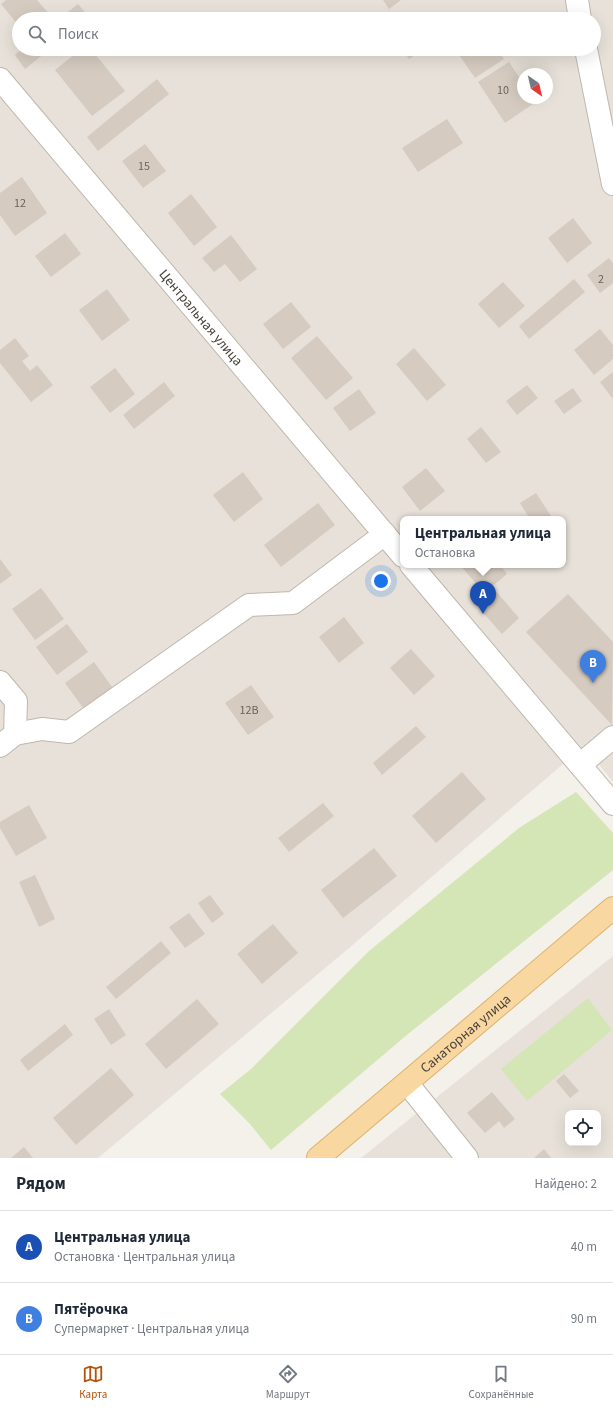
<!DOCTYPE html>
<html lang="ru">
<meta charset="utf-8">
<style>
:root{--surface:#fff;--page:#f2f2f3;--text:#1f2937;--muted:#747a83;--line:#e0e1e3;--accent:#b45309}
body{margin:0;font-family:"Source Sans 3",sans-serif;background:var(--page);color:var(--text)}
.controls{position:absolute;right:12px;bottom:12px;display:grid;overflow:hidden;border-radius:8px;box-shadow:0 4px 16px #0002}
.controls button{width:36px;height:36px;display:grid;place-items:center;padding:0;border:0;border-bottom:1px solid var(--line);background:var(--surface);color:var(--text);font:20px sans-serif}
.compass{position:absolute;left:517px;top:68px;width:36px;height:36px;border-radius:50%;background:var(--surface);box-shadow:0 4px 16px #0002;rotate:146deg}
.you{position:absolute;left:381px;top:581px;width:14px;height:14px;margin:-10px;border:3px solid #fff;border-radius:50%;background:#1a73e8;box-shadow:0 0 0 6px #1a73e833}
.badge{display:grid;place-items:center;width:26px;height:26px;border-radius:50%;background:var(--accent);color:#fff;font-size:13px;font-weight:700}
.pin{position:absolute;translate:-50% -33px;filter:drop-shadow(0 1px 2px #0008)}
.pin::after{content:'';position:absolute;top:21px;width:14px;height:12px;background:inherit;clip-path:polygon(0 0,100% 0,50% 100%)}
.popup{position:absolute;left:400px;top:516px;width:166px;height:52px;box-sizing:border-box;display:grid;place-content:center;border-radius:8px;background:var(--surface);filter:drop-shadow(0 1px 3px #0005);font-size:13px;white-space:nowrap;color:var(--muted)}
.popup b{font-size:15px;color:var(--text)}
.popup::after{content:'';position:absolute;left:50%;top:100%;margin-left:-8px;border:8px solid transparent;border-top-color:var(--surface)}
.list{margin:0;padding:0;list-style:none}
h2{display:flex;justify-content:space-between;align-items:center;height:52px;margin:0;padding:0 16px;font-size:17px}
h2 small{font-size:13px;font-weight:400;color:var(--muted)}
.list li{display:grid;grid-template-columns:26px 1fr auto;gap:12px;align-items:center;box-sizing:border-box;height:72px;padding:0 16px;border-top:1px solid var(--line)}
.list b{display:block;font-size:15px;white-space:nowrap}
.list p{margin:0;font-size:13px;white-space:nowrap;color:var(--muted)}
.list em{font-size:13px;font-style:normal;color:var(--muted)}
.icon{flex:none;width:22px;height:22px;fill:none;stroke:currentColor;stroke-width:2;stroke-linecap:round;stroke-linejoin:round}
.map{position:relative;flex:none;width:613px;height:1158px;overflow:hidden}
.search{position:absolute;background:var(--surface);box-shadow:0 4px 16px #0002;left:12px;right:12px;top:12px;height:44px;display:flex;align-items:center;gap:10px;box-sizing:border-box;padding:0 14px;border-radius:22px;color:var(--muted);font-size:15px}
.sheet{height:196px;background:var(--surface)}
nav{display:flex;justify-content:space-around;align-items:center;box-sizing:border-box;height:56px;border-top:1px solid var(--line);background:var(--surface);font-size:11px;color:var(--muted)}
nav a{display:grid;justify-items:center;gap:2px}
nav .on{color:var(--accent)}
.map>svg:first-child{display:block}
</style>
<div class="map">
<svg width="613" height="1158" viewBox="0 0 613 1158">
<rect width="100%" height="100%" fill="#f4f0ea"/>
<path fill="#e7e1d9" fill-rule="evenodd" d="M0 0H613V782L584 746 349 948 98 1158H0ZM19 19H594V49H19ZM523 74H547V98H523ZM403 519H563V565H403Z
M613 956V1158H361ZM568 1113H598V1143H568Z"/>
<path fill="#d4e5b6" d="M576 792 613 833V870L408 1034 271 1150 250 1124 220 1094 251 1069 369 951 519 828Z
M588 998 612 1030 527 1101 501 1069Z"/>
<path fill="#d5cbc0" d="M6 0H37L50 15 45 19H19V26L1 4Z
M383 0H401L389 9Z
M78 4 89 17 87 19H59Z
M410 14 413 19H402Z
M22 49H50L25 69 15 55Z
M81 49H91L125 91 92 116 55 70Z
M402 49H424L409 59Z
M455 49H497L504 59 475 78Z
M509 62 523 83V98H533L536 102 505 123 478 82Z
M157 79 169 94 98 151 87 137Z
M447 119 463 143 418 172 402 148Z
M145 144 166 171 143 188 122 161Z
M22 177 47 213 15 236 0 215V193Z
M191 194 217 227 194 246 168 213Z
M573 218 592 243 567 263 548 238Z
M65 233 81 254 51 277 35 256Z
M231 235 257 269 240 282 225 264 214 272 202 258Z
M609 258 613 263V283L600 293 587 275Z
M574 279 585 292 529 339 519 326Z
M503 282 525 306 499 328 478 304Z
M107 289 130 320 102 341 79 310Z
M291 302 311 327 283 349 263 324Z
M600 329 613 345V359L594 375 574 350Z
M317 336 353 378 326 400 291 358Z
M15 338 29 356 22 361 30 371 37 365 53 385 31 402 0 363V350Z
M414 348 446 385 427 401 396 364Z
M115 368 135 394 110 413 90 387Z
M613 372V399L600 382Z
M164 382 175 396 134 429 123 415Z
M527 385 538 398 517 415 506 401Z
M573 388 582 401 564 414 554 401Z
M359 389 376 413 350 431 333 408Z
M481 427 501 452 486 463 467 439Z
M426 468 445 491 420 511 402 487Z
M243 472 263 499 234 522 213 495Z
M536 493 553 519H530L520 503Z
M318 503 335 525 281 567 264 545Z
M0 559 12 575 0 584Z
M460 565H500L507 574 484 593Z
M41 588 64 619 35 640 12 609Z
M495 590 519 618 502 634 477 606Z
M568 594 613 642 612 725 526 632Z
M344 617 364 643 339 663 319 637Z
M67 624 88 652 57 675 36 647Z
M411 649 435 676 414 695 390 668Z
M94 662 115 691 86 712 65 683Z
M251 685 274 717 248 735 225 703Z
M416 726 426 737 382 775 373 763Z
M462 772 486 799 436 843 412 816Z
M323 803 334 816 289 852 278 838Z
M29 805 47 838 16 856 0 828V822Z
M374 848 397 876 343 918 321 890Z
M35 875 55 919 39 927 19 882Z
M210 895 224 914 212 923 198 903Z
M189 913 205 934 185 948 169 927Z
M273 924 298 953 262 984 237 954Z
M161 941 171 953 116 999 106 987Z
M197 999 219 1024 166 1069 145 1044Z
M109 1009 126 1035 111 1045 94 1019Z
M65 1024 73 1035 28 1071 20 1060Z
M111 1068 134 1095 76 1145 53 1118Z
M564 1074 579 1091 570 1098 556 1081Z
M492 1092 515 1119 504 1128 499 1121 485 1133 467 1113Z
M24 1147 33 1158H11Z
M544 1149 551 1158H534Z"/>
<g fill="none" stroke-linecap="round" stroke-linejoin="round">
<defs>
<g id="minor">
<path d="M577 0 580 19"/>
<path d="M586 49 613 184"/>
<path id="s1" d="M0 79 403 556"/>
<path d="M411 565 613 804"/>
<path d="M0 682 16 701 15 734 0 746"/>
<path d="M15 734 42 729 69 732 249 605 293 603 385 534"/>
<path d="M580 765 613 737"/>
<path d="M407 1083 467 1158"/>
</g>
<g id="major">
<path id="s2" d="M318 1158 613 908"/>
</g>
</defs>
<use href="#minor" stroke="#bfb7ad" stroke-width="24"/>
<use href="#major" stroke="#dcb270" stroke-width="24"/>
<use href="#minor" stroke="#fff" stroke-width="22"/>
<use href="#major" stroke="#f8d7a0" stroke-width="22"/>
</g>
<g text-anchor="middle" stroke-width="4" stroke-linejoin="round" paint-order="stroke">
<g font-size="12" fill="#6b635b">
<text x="503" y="94">10</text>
<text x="144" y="170">15</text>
<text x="20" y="207">12</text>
<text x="601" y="283">2</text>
<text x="249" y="714">12В</text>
</g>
<g font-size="14" fill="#484039" stroke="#fff">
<text dy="5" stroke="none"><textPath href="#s1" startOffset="312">Центральная улица</textPath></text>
<text dy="5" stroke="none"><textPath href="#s2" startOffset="193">Санаторная улица</textPath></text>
</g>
</g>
</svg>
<div class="controls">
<button><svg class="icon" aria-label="locate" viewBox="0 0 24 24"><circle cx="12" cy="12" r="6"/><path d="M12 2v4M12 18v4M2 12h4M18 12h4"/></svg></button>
</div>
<svg class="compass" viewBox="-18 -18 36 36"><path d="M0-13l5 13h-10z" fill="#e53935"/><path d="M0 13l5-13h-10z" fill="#747a83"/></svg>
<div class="you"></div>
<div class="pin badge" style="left:483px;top:614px;background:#1a4fb4">A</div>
<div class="popup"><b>Центральная улица</b>Остановка</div>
<div class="pin badge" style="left:593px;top:683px;background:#3f7fe0">B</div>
<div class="search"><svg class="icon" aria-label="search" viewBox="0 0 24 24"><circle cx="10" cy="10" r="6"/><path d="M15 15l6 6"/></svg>Поиск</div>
</div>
<section class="sheet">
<h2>Рядом<small>Найдено: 2</small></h2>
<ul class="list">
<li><span class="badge" style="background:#1a4fb4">A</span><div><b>Центральная улица</b><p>Остановка · Центральная улица</p></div><em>40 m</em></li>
<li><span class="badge" style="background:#3f7fe0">B</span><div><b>Пятёрочка</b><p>Супермаркет · Центральная улица</p></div><em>90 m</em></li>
</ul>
</section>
<nav>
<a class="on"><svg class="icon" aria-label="map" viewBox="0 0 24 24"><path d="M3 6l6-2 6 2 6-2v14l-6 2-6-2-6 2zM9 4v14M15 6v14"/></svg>Карта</a>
<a><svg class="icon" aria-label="directions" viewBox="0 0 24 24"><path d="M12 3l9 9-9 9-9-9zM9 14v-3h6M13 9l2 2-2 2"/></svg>Маршрут</a>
<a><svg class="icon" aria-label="saved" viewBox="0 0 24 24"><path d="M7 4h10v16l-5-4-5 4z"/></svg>Сохранённые</a>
</nav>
